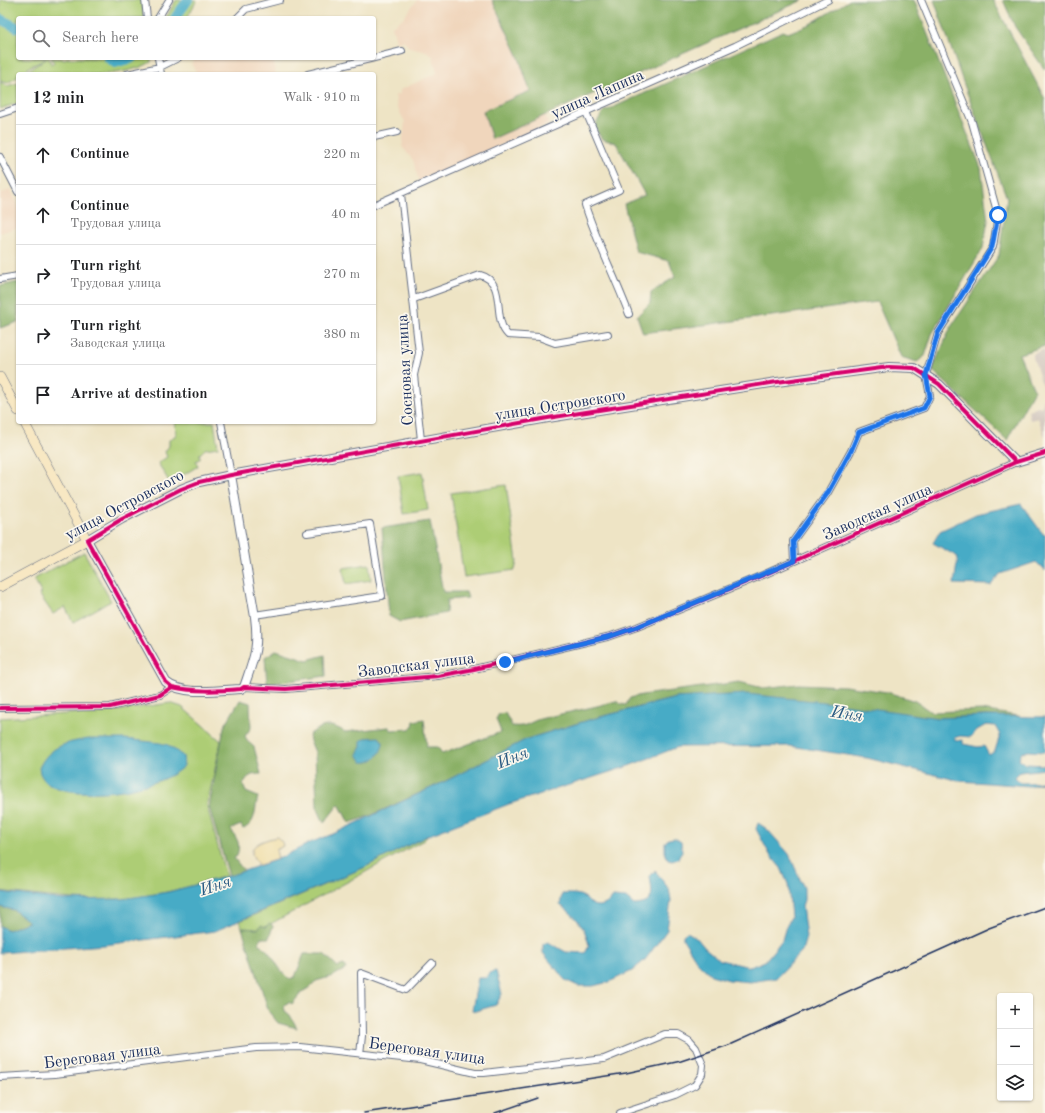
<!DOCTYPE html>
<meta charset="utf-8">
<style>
:root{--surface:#fff;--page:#f2f2f2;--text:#202124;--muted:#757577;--line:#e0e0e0}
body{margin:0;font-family:"Old Standard TT",serif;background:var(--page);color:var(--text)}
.controls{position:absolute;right:12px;bottom:12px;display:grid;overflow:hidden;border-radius:4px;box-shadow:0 1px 3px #0004}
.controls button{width:36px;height:36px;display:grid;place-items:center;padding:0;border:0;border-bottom:1px solid var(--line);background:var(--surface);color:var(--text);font:20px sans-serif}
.stop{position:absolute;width:12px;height:12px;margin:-9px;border:3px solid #1a73e8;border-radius:50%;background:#fff}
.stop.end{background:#1a73e8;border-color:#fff;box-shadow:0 1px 4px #0008}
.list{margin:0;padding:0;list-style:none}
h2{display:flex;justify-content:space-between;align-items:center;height:52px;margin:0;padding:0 16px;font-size:17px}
h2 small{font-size:13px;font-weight:400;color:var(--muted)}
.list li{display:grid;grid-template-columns:26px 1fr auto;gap:12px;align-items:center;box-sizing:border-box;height:60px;padding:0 16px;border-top:1px solid var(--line)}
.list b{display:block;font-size:15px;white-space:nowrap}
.list p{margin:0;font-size:13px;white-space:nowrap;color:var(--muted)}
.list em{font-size:13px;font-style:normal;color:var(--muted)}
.icon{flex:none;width:22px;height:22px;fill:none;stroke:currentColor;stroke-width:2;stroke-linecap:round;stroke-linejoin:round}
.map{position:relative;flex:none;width:1045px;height:1113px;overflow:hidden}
.search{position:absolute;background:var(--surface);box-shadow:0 1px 3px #0004;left:16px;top:16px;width:360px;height:44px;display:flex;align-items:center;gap:10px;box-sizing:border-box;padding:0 14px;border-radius:4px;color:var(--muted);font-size:15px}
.panel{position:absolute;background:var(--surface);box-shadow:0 1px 3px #0004;left:16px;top:72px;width:360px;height:352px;border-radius:4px}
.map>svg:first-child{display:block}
</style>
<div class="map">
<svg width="1045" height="1113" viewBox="0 0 1045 1113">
<rect width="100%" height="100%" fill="#fbf7ec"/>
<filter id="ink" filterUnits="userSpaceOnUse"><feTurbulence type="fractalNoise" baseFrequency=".025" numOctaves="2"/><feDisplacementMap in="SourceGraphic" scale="8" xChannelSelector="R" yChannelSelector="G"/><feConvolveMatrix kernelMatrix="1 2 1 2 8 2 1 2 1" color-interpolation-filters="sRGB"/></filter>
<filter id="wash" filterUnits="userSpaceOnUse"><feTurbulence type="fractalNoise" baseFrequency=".012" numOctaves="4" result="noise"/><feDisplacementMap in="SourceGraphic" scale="16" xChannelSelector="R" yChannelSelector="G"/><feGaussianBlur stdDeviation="0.9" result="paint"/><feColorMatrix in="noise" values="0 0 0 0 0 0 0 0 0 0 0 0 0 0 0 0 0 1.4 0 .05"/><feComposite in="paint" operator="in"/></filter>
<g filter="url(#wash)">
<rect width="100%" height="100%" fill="#eee4c5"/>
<path fill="#f0d6bc" d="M417 0H496L549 124 419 182 413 160 402 147 405 122 397 107 395 95 400 94V90L437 73 432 55 426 51 410 48 403 40 397 44 392 26 403 18Z
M197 58H273L276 74H192L196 72 191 63Z
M11 190 18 206V227L0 233V193Z"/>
<path fill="#cec2b9" d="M1045 349V437L1038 418 1030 420 1028 410 1042 406 1045 394 1032 354Z"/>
<path fill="#adcd75" stroke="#647e6a" d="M0 0H142L144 18H18V58H49L51 64 54 62 51 58 65 59 66 58H151V62C122 80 61 74 26 74L30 69 46 59 29 67 23 74H18V77L7 83 0 81Z
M176 0H197L187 18H166Z
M0 82 7 86 18 83V103L0 109Z
M175 422H214L218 447 205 449 199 455 201 458 196 461 198 466 170 483 158 463 167 457 165 452 169 446V440L176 435Z
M422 472 428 510 404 514 398 476Z
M506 485 517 561 515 570 464 577 451 493Z
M84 552 111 601 73 622 65 607 53 614 39 594 41 593 34 579Z
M369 564 371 580 346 584 343 568Z
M170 703 182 707 221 741 207 806 226 876C192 886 158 896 122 899 81 902 40 896 0 891V718L115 711Z
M429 835 424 840 265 927 258 929 242 928 240 921 363 868Z"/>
<path fill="#8ab066" stroke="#527062" d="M492 0H803L492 139 483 111 530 91 518 55Z
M850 0H914L981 168 988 221 983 248 932 334 925 356 917 362 901 357 877 302 643 333 637 316 650 303 651 292 675 277 669 261 636 252 624 204 645 195 616 143 602 139 594 127 603 112 783 31 788 33 810 24Z
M934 0H993L1045 99V346L1019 354 1034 390 1007 440 932 370 951 327 999 255 1007 198 963 82Z
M1003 0H1045V70L1015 27Z
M18 282V322L0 328V286Z
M430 521 443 592H466L468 598 447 600 446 613 400 622 389 616 382 528Z
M276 650 307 660 325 655 326 676 267 684 265 657Z
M739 682 763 688 798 684 845 686 887 692 915 701 931 712 982 710 1024 717 987 716 938 718 676 698 592 719 527 739 448 780 372 815 349 823 339 804 324 823 317 807 315 752 310 741 309 735C322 724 331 723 345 732L389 727 391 730 409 729 413 727 414 721 424 719 427 747H438L442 754 501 732 496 719 499 714 505 713 512 726C528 728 529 721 544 718 568 712 592 708 616 701L621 704 626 705 630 698 642 695Z
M240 700 250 703 251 728 245 736 247 741 254 747 261 774C251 774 247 776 243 785L246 792 258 797C254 810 257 823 243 829L241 825 231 829C237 841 241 841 237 856L234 858 244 871 229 876 209 807 224 727Z
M0 907 14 910 29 922 8 930 0 926Z
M270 923 273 926 269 938H261L259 943C275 955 276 968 289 979L295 977 304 954H324L338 967 344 965 346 969 333 976 316 981 312 986 302 992 292 1004 289 1002 284 1005 285 1011 290 1015 297 1028 278 1023 269 1012 242 928 258 929 261 925 265 927Z"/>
<path fill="#eeda9e" stroke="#84847e" d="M277 837 282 842 283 846 276 850 278 859 256 866 258 863C241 846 264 840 277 837Z"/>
<path fill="#46abc6" stroke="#306d92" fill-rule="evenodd" d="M1021 504 1043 534 1045 535V571L1036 562 1000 574 991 585 954 584 958 557 933 543 940 531 976 514Z
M746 694 843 704 938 718 987 716 1045 717V752L1028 751 1021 753 1019 759 1026 764 1045 765V769L1020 772 1015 777 1021 783 1045 782 1029 786 960 781 867 758 790 746 678 747 626 767 509 804 429 835 363 868 215 931 104 945 0 953V926L8 930 29 922 14 910 0 907V892L63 900 122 899 168 892 229 876 276 860 312 842 333 834 448 780 527 739 592 719 676 698ZM986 725 995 726 1000 735 995 751 989 755 984 746 978 747 963 744V740L956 741 954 738 960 736 971 737 977 730Z
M379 737 383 742C383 752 373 764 362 762L357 754 361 747V741L365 738Z
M89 739H125L160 743 168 745 183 756 184 766C171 778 154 783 137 787 116 793 41 801 39 768 49 746 67 742 89 739Z
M758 823 767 829 789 854 804 888V900L802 906 806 937 802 951 776 978 750 982 729 980 711 975 698 963 683 939V935L687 932 696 937 705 948 720 960 750 967 765 961 782 940 786 926 791 917 788 884 781 868 770 855 756 829Z
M675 838 681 842 682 851 678 859 672 861 668 860 665 852V843L668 839Z
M655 871 669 889 671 900 667 930 645 960 632 971 609 982 593 986H578L565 980 543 953V944L548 942 566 952 585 953 589 946C586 927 575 915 560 905L562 894C570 894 577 893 584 897 587 899 588 902 591 904 600 909 608 904 613 897L626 898 634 905C656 904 652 893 650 876Z
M496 971 502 994 496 1005 476 1011 472 1010 478 978H486L491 972Z"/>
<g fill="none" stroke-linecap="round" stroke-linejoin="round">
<path stroke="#46abc6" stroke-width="10" d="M175 18 188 0
M0 19 18 28
M108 58 115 63 132 58"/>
</g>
</g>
<g filter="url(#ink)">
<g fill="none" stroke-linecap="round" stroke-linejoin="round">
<defs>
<path id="minor" d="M145 0 147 18
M158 18 169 0
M237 18 246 9 280 0
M158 58 161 74
M374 58 402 51
M127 74 160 67 178 58
M308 74 374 58
M586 112 619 190 585 205C597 242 615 277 629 314
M0 114 18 108
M374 137 397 132
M0 157 18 192
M401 194 419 353 414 375 421 440
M374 205 735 46 828 0
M0 279 18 276
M414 299 480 275C508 282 491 319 508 335L539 337 555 343 608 334
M221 422 231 475
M794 561 793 541 827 494 851 451 859 432 924 408 930 396 926 375 938 333 993 247 998 215 972 122 921 0
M254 615 382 596 370 524 307 533
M244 687 286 689 438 676 474 669 611 636 637 627 763 575 1016 462
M0 708 110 707 160 695 172 687
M360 1054 362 1036 361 973 406 990 432 963
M0 1077 55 1074 256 1048 300 1047 420 1060 475 1073H484L604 1059 665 1034H678L689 1040 696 1048 703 1065 702 1074 695 1085 675 1095 620 1113"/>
<path id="tertiary" d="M231 475 255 617C259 648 254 658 244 687L241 689C220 690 182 696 166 682L87 540 122 519 181 489 199 482 231 475 548 418 777 382 889 367 914 368 939 384 1016 462 1045 453"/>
<path id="secondary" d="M0 377 18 411
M0 587 87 540 24 422"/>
</defs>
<use href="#minor" stroke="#656e82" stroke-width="8"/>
<use href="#tertiary" stroke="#656e82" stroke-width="10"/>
<use href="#secondary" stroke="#656e82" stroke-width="10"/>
<use href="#minor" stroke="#fff" stroke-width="6"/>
<use href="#tertiary" stroke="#fff" stroke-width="8"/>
<use href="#secondary" stroke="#f8e8c3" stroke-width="9"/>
<path stroke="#1b2f5e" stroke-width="1.5" d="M364 1113 626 1073 681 1061 729 1045 989 928 1045 907
M495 1113 538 1098"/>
<defs>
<path id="cycleway" d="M172 687 166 682 87 540 122 519 181 489 199 482 231 475 548 418 777 382 889 367 914 368 939 384 1016 462
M0 708 110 707 160 695 172 687C195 692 217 691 241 689L244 687 286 689 438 676 474 669 611 636 637 627 763 575 1016 462 1045 453"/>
</defs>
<use href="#cycleway" stroke="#fbf7ec" stroke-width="6"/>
<use href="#cycleway" stroke="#d6006c" stroke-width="4"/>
</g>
</g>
<g fill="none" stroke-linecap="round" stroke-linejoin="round" filter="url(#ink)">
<path stroke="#1a73e8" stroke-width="5" d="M505 662 611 636 637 627 794 561 793 541 827 494 851 451 859 432 924 408 930 396 926 375 938 333 992 247 998 215"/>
</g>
<g text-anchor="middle" stroke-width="3.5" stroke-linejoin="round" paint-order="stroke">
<g font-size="16" fill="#1b2f5e" stroke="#fbf7ec">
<text transform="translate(597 93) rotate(-24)" y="6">улица Лапина</text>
<text transform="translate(404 370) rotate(-93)" y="6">Сосновая улица</text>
<text transform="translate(560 404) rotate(-9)" y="6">улица Островского</text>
<text transform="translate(124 504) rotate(-28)" y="6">улица Островского</text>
<text transform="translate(877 511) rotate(-24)" y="6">Заводская улица</text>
<text transform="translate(416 664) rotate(-7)" y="6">Заводская улица</text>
<text transform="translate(427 1050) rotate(8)" y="6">Береговая улица</text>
<text transform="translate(102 1055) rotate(-7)" y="6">Береговая улица</text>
</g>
<g font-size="17" font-style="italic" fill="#2a5a82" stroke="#fbf7ec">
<text transform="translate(847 713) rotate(9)" y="6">Иня</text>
<text transform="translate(512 757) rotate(-22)" y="6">Иня</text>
<text transform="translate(215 885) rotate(-18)" y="6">Иня</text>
</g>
</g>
</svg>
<div class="controls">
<button>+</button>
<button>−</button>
<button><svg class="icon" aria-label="layers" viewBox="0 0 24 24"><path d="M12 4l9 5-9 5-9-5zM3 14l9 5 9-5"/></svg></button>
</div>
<div class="stop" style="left:998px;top:215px"></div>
<div class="stop end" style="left:505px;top:662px"></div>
<div class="search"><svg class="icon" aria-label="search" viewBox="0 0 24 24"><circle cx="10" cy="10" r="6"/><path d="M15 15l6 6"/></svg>Search here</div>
<section class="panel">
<h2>12 min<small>Walk · 910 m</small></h2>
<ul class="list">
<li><svg class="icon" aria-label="ahead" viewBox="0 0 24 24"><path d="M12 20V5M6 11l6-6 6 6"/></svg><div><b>Continue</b></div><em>220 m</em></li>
<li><svg class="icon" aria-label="ahead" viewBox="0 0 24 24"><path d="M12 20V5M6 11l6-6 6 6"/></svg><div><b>Continue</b><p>Трудовая улица</p></div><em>40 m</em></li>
<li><svg class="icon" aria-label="right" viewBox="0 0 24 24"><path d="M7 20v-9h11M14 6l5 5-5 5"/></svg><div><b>Turn right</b><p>Трудовая улица</p></div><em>270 m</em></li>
<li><svg class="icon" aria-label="right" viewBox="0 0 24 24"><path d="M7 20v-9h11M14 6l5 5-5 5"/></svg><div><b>Turn right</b><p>Заводская улица</p></div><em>380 m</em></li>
<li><svg class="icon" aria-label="arrive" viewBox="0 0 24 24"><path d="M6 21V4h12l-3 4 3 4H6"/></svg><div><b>Arrive at destination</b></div></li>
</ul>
</section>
</div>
